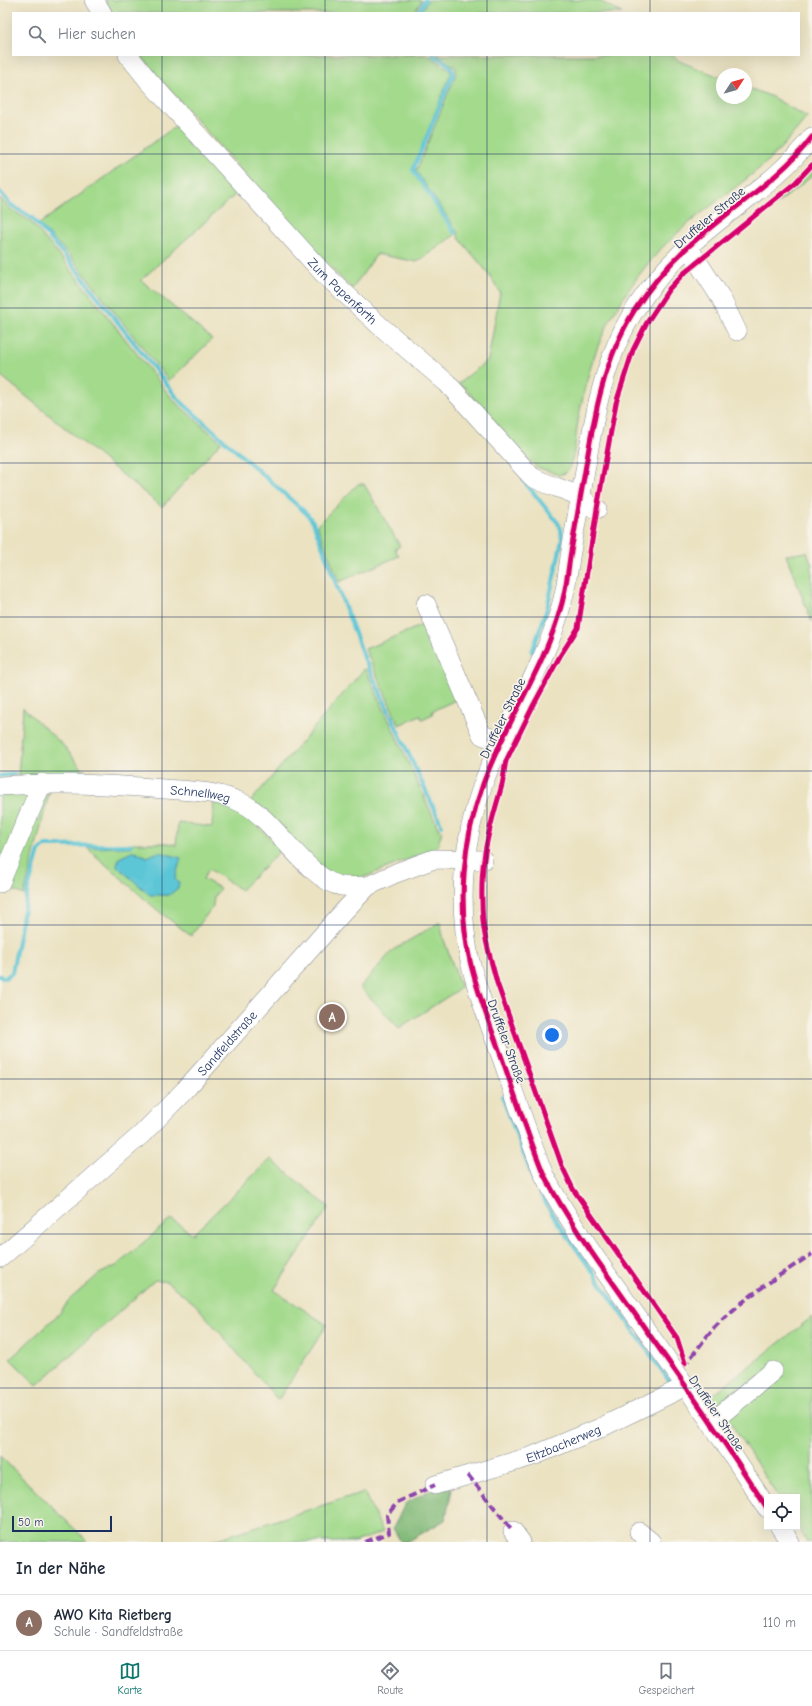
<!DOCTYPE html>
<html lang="de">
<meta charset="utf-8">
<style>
:root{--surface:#fff;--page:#f2f2f3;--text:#1f2937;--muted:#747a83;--line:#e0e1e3;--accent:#0f766e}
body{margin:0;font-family:"Comic Neue",sans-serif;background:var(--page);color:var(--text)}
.controls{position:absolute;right:12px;bottom:12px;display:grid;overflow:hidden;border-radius:0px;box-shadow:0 4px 16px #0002}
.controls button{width:36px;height:36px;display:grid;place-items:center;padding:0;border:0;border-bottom:1px solid var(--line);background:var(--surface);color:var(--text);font:20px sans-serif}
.compass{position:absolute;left:716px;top:68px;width:36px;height:36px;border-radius:50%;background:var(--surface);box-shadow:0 4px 16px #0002;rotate:54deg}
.scale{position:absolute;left:12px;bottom:10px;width:100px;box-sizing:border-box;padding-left:4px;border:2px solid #1b2f5e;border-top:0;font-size:11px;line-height:14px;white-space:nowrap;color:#1b2f5e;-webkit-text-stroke:3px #f7f3e8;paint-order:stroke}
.you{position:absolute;left:552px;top:1035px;width:14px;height:14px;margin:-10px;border:3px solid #fff;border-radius:50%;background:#1a73e8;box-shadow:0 0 0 6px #1a73e833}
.badge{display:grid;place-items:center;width:26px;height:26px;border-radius:50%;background:var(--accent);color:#fff;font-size:13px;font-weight:700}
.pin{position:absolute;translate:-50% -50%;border:2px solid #fff;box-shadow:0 1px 4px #0006}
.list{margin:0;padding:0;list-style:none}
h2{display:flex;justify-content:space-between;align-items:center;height:52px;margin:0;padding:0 16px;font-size:17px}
h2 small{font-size:13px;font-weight:400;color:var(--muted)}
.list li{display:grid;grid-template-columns:26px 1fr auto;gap:12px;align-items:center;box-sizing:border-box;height:56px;padding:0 16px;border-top:1px solid var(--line)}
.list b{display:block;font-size:15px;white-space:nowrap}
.list p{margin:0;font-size:13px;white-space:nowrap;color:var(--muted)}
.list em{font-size:13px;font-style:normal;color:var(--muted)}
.icon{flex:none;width:22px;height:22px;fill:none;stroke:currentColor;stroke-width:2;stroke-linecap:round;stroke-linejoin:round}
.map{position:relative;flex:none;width:812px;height:1542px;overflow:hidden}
.search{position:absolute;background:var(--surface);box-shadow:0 4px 16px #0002;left:12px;right:12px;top:12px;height:44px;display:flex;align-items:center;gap:10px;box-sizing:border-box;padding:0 14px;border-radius:0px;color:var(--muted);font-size:15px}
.sheet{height:108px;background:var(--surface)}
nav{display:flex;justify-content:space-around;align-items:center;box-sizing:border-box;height:56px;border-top:1px solid var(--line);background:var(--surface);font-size:11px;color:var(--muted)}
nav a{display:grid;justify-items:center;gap:2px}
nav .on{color:var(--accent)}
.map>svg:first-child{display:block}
</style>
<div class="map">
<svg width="812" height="1542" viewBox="0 0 812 1542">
<rect width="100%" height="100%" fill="#f7f3e8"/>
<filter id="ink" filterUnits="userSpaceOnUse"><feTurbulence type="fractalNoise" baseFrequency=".025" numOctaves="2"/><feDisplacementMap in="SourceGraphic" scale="8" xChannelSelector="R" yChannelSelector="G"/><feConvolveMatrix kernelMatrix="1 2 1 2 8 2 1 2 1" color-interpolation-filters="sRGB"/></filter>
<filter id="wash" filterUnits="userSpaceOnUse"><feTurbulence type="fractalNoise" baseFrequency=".012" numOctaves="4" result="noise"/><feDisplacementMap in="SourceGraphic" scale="16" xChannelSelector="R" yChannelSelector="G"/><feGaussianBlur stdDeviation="0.9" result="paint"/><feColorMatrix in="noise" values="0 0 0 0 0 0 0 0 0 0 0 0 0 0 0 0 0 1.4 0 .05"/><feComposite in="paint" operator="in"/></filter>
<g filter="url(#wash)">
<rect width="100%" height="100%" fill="#ebe2c1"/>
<path fill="#a3da8c" stroke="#5f8475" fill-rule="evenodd" d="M105 0H422L414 13H113Z
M428 0H598L622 13H420Z
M141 55H428L449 69 451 73 412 170 455 235 417 262 377 254 352 289C281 219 217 142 150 67Z
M437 55H673L679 61 722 78V98H746V87L770 96 807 117C791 137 775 156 755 172 726 196 694 216 668 242 646 263 628 289 613 315 594 347 585 384 578 421 575 437 576 459 566 473L559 475 537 467 525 456 465 388 458 384 488 360 500 292 488 273 458 237V233L415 169H417L456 74V69L454 66Z
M176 126 236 194 141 280 212 339 169 381 70 256 39 224Z
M812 169V176L772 208Z
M0 198 10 209 30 221 64 261 174 401 221 442 162 507 0 375Z
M358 484H364L400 546 395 549 399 556 339 582 317 525Z
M807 552 812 565V622L786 555Z
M430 622 462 697 432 711 433 714 422 719 420 715 399 725 365 649Z
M365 668 439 830 442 831 437 848 362 878H338L326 872 251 801Z
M23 708 63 745 89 777H18Z
M50 789 24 895 4 886 30 821Z
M32 790 0 872V792Z
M214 802C246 810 260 828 281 850L241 890 209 869 203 879 220 888 214 897 213 906 191 936 156 909 87 848 132 847V843H168L176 845 178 823 212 827ZM134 851 147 857 169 895H160Z
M440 922 444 940 461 988 399 1028 360 987 393 950Z
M270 1159 329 1207 274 1290 327 1325 278 1400 195 1304 167 1282 155 1280 37 1385 10 1359 62 1311 68 1301 99 1274 116 1266 171 1219 193 1234Z
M812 1317V1542H807L797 1526V1497H778L732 1425 711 1396Z
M0 1456 4 1460 88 1542H0Z
M364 1492 383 1532 355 1542H208Z"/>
<path fill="#82ba78" stroke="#4e746b" d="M450 1485 452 1490 445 1520 407 1542H401L393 1528 405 1504 426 1492Z"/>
<path fill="#5cc6d7" stroke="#3c7a9a" d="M134 851 147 857 159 852 181 858 175 879 179 883 178 888 169 895H150L117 866 119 858Z"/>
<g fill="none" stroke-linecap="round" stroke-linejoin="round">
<path stroke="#5cc6d7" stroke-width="4" d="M418 13 425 0
M433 55C441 60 453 64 453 74L413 170 455 233
M0 192 11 205 32 218 68 259 179 400 307 514 313 522 365 660 442 826
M523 480 558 523 561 529 562 540 547 609 532 652
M0 776 15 774
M0 976 5 978 12 973 28 889 39 851 45 846 131 845
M502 1096 534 1182 552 1214 670 1382"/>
</g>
</g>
<g filter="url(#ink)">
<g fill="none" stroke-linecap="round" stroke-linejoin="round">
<defs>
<g id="minor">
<path d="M94 0 102 13"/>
<path id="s1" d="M128 55 148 80 323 273 379 325 447 383 532 477C547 485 564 489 579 496 587 500 587 506 597 509"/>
<path d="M688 247 721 298 737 331"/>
<path d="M426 604 482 735 501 742"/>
<path id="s2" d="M0 786C55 782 109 784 164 789 191 791 219 791 244 804 275 820 308 880 341 886 349 887 360 886 368 886"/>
<path d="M0 883 42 783"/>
<path id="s3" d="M0 1258 142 1134 185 1090 344 911 368 886 396 873 434 859 483 860"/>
<path d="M711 1423 773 1371"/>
<path id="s4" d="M435 1485 533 1456 600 1428 686 1386"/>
<path d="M767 1508C728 1447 688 1388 646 1330 611 1279 573 1230 544 1175 529 1138 516 1099 503 1061 491 1028 478 995 470 961 457 903 463 840 483 784 506 721 545 668 562 603 566 588 568 572 570 557 575 528 580 500 585 471 594 416 604 359 634 311 652 283 674 258 699 237 737 204 781 178 812 137"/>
<path d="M780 1527 790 1542"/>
<path d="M513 1531 521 1542"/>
<path d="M639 1532 651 1542"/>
</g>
</defs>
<use href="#minor" stroke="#838890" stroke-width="20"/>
<use href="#minor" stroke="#fff" stroke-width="19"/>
<path stroke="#8e44ad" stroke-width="4" stroke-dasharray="8 4" stroke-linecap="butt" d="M683 1366C695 1354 703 1340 714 1328 742 1299 778 1276 812 1254
M468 1475 513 1531
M365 1542 389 1533 387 1515 398 1502 435 1485"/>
<defs>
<path id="cycleway" d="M685 1363 677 1338 573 1189 562 1166 497 983C493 967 488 951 485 935 481 915 481 879 484 859 487 834 495 810 502 785 504 777 504 769 506 761L532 708 560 656 578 628 597 509 616 403 633 350 646 324 669 289 683 274 795 183 812 165
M767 1508C728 1447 688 1388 646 1330 611 1279 573 1230 544 1175 529 1138 516 1099 503 1061 491 1028 478 995 470 961 457 903 463 840 483 784 506 721 545 668 562 603 566 588 568 572 570 557 575 528 580 500 585 471 594 416 604 359 634 311 652 283 674 258 699 237 737 204 781 178 812 137"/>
</defs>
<use href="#cycleway" stroke="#f7f3e8" stroke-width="8"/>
<use href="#cycleway" stroke="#d6006c" stroke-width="5"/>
</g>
</g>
<path fill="none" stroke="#1b2f5e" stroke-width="1" stroke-opacity="0.55" d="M162 0V13M325 0V13M487 0V13M650 0V13M162 55V1542M325 55V1542M487 55V1542M650 55V1542M0 154H812M0 308H812M0 463H812M0 617H812M0 771H812M0 925H812M0 1079H812M0 1234H812M0 1388H812"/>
<g text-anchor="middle" stroke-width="3.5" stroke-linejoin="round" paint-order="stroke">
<g font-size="13" fill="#1b2f5e" stroke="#f7f3e8">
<text transform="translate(709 217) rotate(-40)" y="5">Druffeler Straße</text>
<text dy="5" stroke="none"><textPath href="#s1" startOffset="319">Zum Papenforth</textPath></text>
<text transform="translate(502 718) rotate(-64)" y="5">Druffeler Straße</text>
<text dy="5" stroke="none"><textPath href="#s2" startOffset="201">Schnellweg</textPath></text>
<text transform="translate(507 1041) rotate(70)" y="5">Druffeler Straße</text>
<text dy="5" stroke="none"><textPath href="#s3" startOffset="313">Sandfeldstraße</textPath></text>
<text transform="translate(717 1413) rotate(56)" y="5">Druffeler Straße</text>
<text dy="5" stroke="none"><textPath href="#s4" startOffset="135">Eltzbacherweg</textPath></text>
</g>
</g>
</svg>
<div class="controls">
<button><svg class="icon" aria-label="locate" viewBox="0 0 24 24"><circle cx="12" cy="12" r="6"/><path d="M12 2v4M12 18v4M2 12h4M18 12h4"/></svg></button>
</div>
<svg class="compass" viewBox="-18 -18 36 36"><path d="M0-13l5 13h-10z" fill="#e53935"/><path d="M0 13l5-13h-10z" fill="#747a83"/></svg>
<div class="scale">50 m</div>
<div class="you"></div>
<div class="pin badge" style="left:332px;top:1017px;background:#8d6e63">A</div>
<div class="search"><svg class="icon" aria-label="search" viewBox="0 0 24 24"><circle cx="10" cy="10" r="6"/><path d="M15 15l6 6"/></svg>Hier suchen</div>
</div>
<section class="sheet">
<h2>In der Nähe<small></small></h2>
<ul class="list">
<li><span class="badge" style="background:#8d6e63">A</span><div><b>AWO Kita Rietberg</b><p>Schule · Sandfeldstraße</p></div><em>110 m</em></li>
</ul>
</section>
<nav>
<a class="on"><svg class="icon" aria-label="map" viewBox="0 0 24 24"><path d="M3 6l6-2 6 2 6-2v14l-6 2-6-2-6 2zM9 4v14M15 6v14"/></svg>Karte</a>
<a><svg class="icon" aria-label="directions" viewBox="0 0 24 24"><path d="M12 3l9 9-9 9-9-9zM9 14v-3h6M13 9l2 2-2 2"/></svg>Route</a>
<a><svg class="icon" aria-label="saved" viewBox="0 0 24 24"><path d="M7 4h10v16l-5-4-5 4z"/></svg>Gespeichert</a>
</nav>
